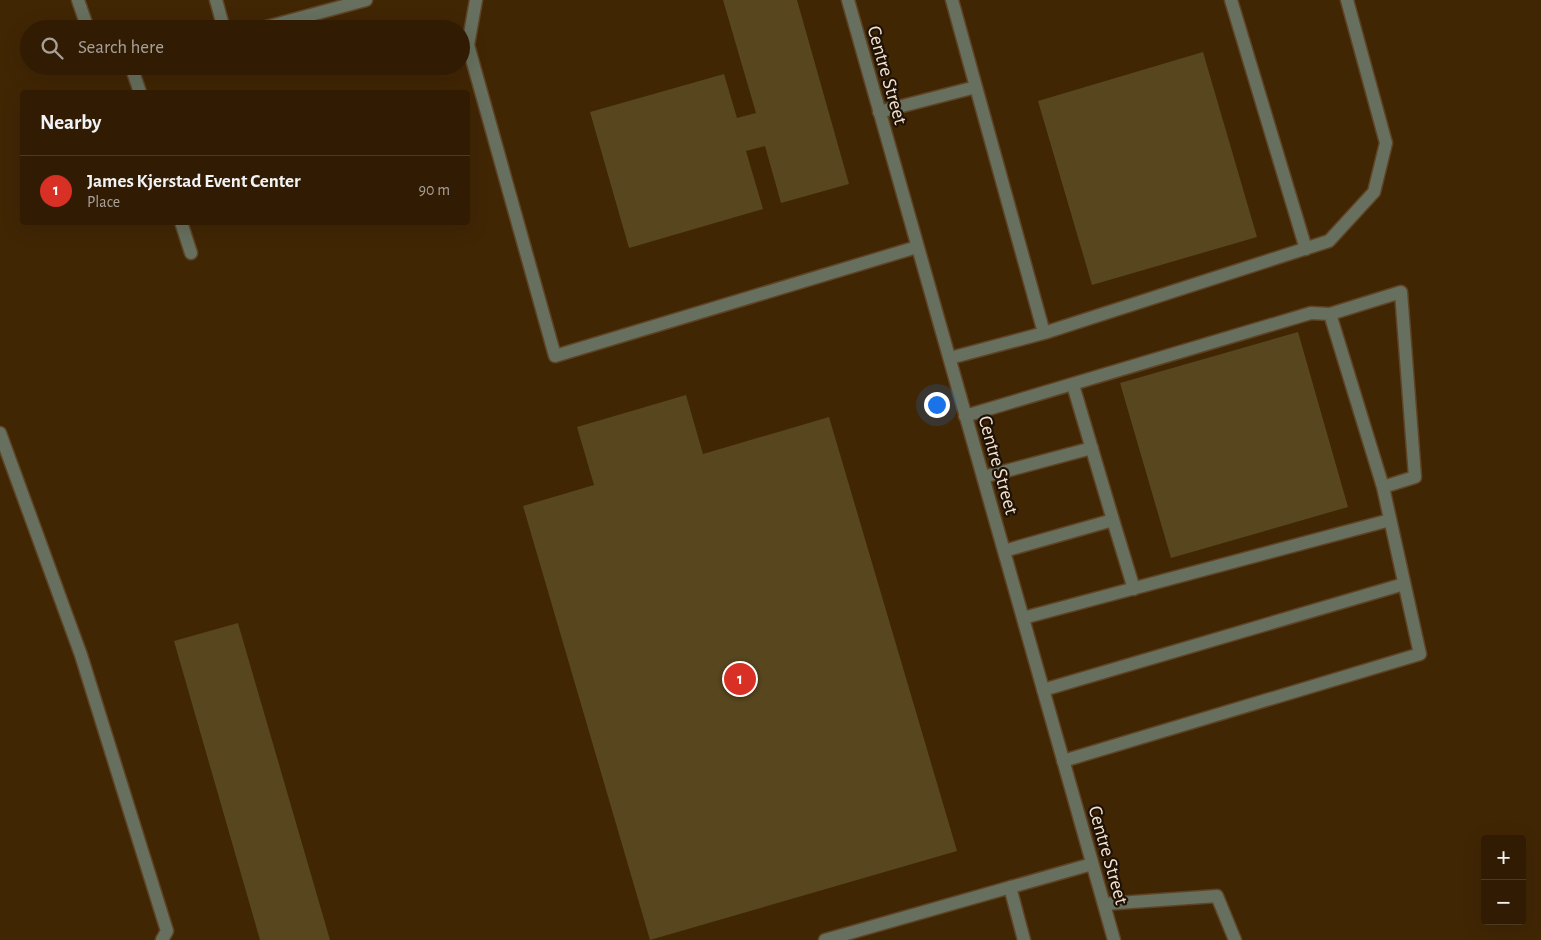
<!DOCTYPE html>
<meta charset="utf-8">
<style>
:root{--surface:#311c03;--page:#39250d;--text:#f1f3f6;--muted:#a8a19a;--line:#4c3a25;--accent:#d93025}
body{margin:0;font-family:"Alegreya Sans",sans-serif;background:var(--page);color:var(--text)}
.controls{position:absolute;right:15px;bottom:15px;display:grid;overflow:hidden;border-radius:5px;box-shadow:0 5px 20px #0002}
.controls button{width:45px;height:45px;display:grid;place-items:center;padding:0;border:0;border-bottom:1px solid var(--line);background:var(--surface);color:var(--text);font:25px sans-serif}
.you{position:absolute;left:936px;top:404px;width:18px;height:18px;margin:-12px;border:4px solid #fff;border-radius:50%;background:#1a73e8;box-shadow:0 0 0 8px #1a73e833}
.badge{display:grid;place-items:center;width:32px;height:32px;border-radius:50%;background:var(--accent);color:#fff;font-size:16px;font-weight:700}
.pin{position:absolute;translate:-50% -50%;border:2px solid #fff;box-shadow:0 1px 5px #0006}
.list{margin:0;padding:0;list-style:none}
h2{display:flex;justify-content:space-between;align-items:center;height:65px;margin:0;padding:0 20px;font-size:21px}
h2 small{font-size:16px;font-weight:400;color:var(--muted)}
.list li{display:grid;grid-template-columns:32px 1fr auto;gap:15px;align-items:center;box-sizing:border-box;height:70px;padding:0 20px;border-top:1px solid var(--line)}
.list b{display:block;font-size:19px;white-space:nowrap}
.list p{margin:0;font-size:16px;white-space:nowrap;color:var(--muted)}
.list em{font-size:16px;font-style:normal;color:var(--muted)}
.icon{flex:none;width:28px;height:28px;fill:none;stroke:currentColor;stroke-width:2;stroke-linecap:round;stroke-linejoin:round}
.map{position:relative;flex:none;width:1541px;height:940px;overflow:hidden}
.search{position:absolute;background:var(--surface);box-shadow:0 5px 20px #0002;left:20px;top:20px;width:450px;height:55px;display:flex;align-items:center;gap:12px;box-sizing:border-box;padding:0 18px;border-radius:28px;color:var(--muted);font-size:19px}
.panel{position:absolute;background:var(--surface);box-shadow:0 5px 20px #0002;left:20px;top:90px;width:450px;height:135px;border-radius:5px}
.map>svg:first-child{display:block}
</style>
<div class="map">
<svg width="1541" height="940" viewBox="0 0 1541 940">
<rect width="100%" height="100%" fill="#412604"/>
<path fill="#57461e" d="M723 0H797L849 184 781 203 765 146 746 151 763 209 629 248 590 112 724 74 737 118 756 113Z
M1203 52 1257 237 1092 285 1038 101Z
M1298 332 1348 507 1171 558 1120 383Z
M686 395 703 454 829 417 957 851 650 940 523 506 594 485 577 427Z
M238 623 330 940H260L174 641Z"/>
<g fill="none" stroke-linecap="round" stroke-linejoin="round">
<defs>
<path id="minor" d="M78 0 88 29
M216 0 224 29
M476 0 468 45 555 356 917 247
M848 0 1114 940
M1231 0 1306 249
M259 29 366 0
M131 66 140 92
M976 87 1044 333
M879 112 976 87 952 0
M181 222 191 253
M950 358 1044 333 1329 241 1374 192 1386 143 1347 0
M965 416 1311 313 1330 314
M0 433 81 655 167 931 162 940
M983 477 1092 448
M1113 520 1134 589
M1004 551 1113 520 1073 385
M1023 618 1390 520
M1043 690 1404 584
M1063 761 1420 654 1383 487 1330 314 1401 292 1415 477 1383 487
M1010 887 1024 940
M1104 904 1217 896 1235 940
M825 940 1092 864"/>
</defs>
<use href="#minor" stroke="#5e4425" stroke-width="15"/>
<use href="#minor" stroke="#676f5e" stroke-width="12"/>
</g>
<g text-anchor="middle" stroke-width="4.5" stroke-linejoin="round" paint-order="stroke">
<g font-size="20" fill="#f4e2d1" stroke="#1e1206">
<text transform="translate(888 75) rotate(74)" y="7">Centre Street</text>
<text transform="translate(999 465) rotate(74)" y="7">Centre Street</text>
<text transform="translate(1109 855) rotate(74)" y="7">Centre Street</text>
</g>
</g>
</svg>
<div class="controls">
<button>+</button>
<button>−</button>
</div>
<div class="you"></div>
<div class="pin badge" style="left:740px;top:679px">1</div>
<div class="search"><svg class="icon" aria-label="search" viewBox="0 0 24 24"><circle cx="10" cy="10" r="6"/><path d="M15 15l6 6"/></svg>Search here</div>
<section class="panel">
<h2>Nearby<small></small></h2>
<ul class="list">
<li><span class="badge">1</span><div><b>James Kjerstad Event Center</b><p>Place</p></div><em>90 m</em></li>
</ul>
</section>
</div>
